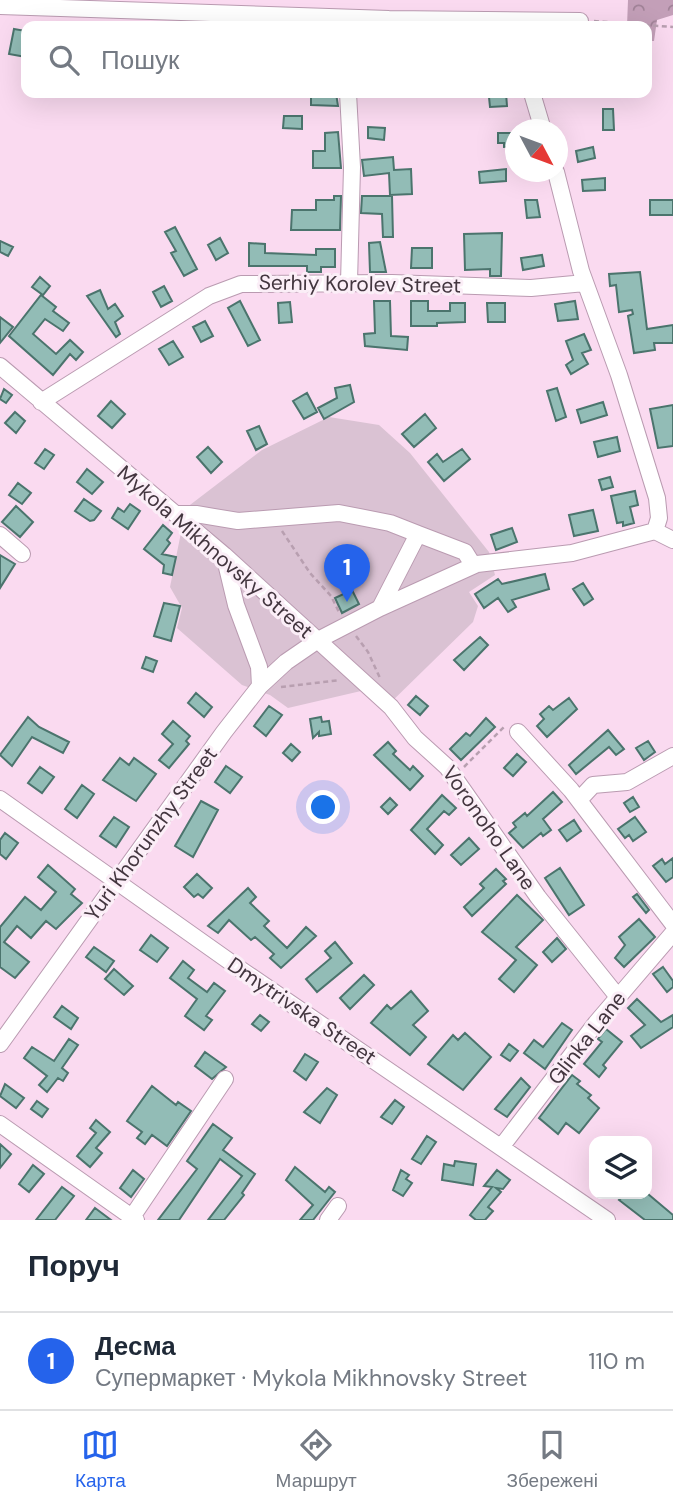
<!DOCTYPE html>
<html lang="uk">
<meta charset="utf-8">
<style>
:root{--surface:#fff;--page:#f6f6f7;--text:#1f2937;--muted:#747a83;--line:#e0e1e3;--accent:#2563eb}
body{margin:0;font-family:"DM Sans",sans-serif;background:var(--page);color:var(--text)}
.controls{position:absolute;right:21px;bottom:21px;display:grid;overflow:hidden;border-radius:14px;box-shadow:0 7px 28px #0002}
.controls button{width:63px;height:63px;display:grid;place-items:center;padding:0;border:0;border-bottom:2px solid var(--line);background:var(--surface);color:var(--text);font:35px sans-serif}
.compass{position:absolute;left:505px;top:119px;width:63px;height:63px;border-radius:50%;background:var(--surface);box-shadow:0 7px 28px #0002;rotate:131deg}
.you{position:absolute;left:324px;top:808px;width:24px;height:24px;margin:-18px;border:5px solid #fff;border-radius:50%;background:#1a73e8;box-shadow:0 0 0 10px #1a73e833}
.badge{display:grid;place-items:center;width:46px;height:46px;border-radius:50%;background:var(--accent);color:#fff;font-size:23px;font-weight:700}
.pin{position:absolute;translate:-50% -58px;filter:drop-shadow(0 2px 4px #0008)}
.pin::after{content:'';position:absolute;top:37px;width:24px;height:21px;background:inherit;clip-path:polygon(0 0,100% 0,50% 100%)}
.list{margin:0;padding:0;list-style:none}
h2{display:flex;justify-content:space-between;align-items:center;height:91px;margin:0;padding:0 28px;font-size:30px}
h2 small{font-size:23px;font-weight:400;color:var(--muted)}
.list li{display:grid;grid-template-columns:46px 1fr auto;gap:21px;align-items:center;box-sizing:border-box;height:98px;padding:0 28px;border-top:2px solid var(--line)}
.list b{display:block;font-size:26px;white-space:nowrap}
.list p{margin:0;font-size:23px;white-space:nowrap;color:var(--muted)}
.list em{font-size:23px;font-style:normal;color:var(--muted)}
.icon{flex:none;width:38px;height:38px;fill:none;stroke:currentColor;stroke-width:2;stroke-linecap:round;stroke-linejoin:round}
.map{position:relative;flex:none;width:673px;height:1220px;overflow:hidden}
.search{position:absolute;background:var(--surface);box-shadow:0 7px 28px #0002;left:21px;right:21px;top:21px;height:77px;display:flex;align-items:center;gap:18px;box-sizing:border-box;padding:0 24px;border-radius:14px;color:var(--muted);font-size:26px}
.sheet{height:189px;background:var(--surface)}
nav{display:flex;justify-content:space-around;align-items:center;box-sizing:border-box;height:98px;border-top:2px solid var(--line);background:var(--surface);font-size:19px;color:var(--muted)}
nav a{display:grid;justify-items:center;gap:4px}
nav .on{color:var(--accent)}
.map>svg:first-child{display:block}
</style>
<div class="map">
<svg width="673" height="1220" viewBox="0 0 673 1220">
<defs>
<pattern id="forest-crowns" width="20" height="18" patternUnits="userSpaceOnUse" patternTransform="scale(1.75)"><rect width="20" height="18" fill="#c39fb8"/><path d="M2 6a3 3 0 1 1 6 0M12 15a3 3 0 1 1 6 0" fill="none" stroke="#a08297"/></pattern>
</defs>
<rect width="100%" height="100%" fill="#fadaf0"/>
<path fill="#dac2d3" d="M329 417 379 425 410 453 489 552 495 575 469 592 478 606 473 622 383 710 361 691 288 708 270 695 242 685 177 628 182 608 170 587 186 508 262 450Z"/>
<path fill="url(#forest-crowns)" d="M628 0H673V15L657 20 654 41H647V26H627Z"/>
<path fill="#92bcb6" stroke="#4b746d" stroke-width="2" d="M14 29 26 31V57L9 54Z
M311 93H336L338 106 311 105Z
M494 93H506L507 106 490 107 489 97 495 96Z
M603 109H613L614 130H603Z
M284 116H302V129L283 128Z
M368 127 385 128 384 140 368 138Z
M338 132 341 168H313V151H325V133Z
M498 133H515V146L504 147V143H498Z
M593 147 595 158 578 162 576 151Z
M393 157 394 170 411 169 412 194 390 195 389 173 364 176 362 160Z
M506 169V181L480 183 479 172Z
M605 178V190L583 191 582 180Z
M334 196H341L340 230H291L292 210H316V200H334Z
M362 196H392L393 237H383L382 214 361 213Z
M525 200H537L540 217 527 218Z
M650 200H673V215H650Z
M175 227 197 269 184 276 171 253 176 251 165 232Z
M502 233 501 276H490V269L465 270 464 234Z
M220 238 228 253 216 260 208 245Z
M0 241 13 247 8 256 0 252Z
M380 242 386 272H370L369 243Z
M249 243 265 244V253L316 255V249H335V267H321V272H307V266H249Z
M412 248H432V268H411Z
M542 255 544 266 523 270 521 258Z
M640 272 647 329 673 325V343H654L655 350 634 353 628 316 633 314 632 310 619 312 616 285 610 286 609 274Z
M40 277 50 286 43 295 32 287Z
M164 286 172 301 161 307 153 292Z
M100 290 108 309 115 304 123 316 115 322 120 334 116 337 87 296Z
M41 295 56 307 53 311 69 323 63 331 45 319 33 334 56 354 70 340 83 352 76 360 70 354 53 375 9 336Z
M240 301 260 340 248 346 228 308Z
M374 301H390L391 336 408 337 407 350 365 346 364 334 375 333Z
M411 301H428V311H450V303H465V322L437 323V326H411Z
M575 301 578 319 558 321 555 304Z
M290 302 292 322 279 323 278 303Z
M487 303H505V322H488Z
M0 317 13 327 0 343Z
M205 321 213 336 201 342 193 327Z
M584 334 591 350 582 353 588 364 571 374 566 365 573 360 566 341Z
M173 341 183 357 169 365 159 349Z
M350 385 354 402 324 419 318 408 337 398 335 388Z
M557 388 566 417 556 421 547 391Z
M4 389 12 395 6 403 0 399Z
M307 393 317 412 304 419 293 401Z
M111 401 125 414 112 428 98 416Z
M603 402 607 415 581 423 577 410Z
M673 405V446L658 448 650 409Z
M15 412 25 421 16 433 5 423Z
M425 414 436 428 414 447 402 434Z
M259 426 267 444 256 450 247 431Z
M617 437 620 451 598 457 594 442Z
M208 447 222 462 211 473 197 457Z
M45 449 54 455 44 469 35 463Z
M462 449 470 459 444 481 428 462 437 454 443 462Z
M87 469 103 482 92 494 77 482Z
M610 477 613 487 602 490 599 480Z
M18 483 31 493 22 504 9 495Z
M635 491 638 505 630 507 634 523 623 526V522L617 523 611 496Z
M84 499 101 511 94 520 90 521 75 511Z
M130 504 140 511 128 529 112 518 118 508 124 512Z
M16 506 33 522 20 537 2 522Z
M593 510 598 531 574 536 569 515Z
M163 525 172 533 167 540 170 543 162 554 176 557 172 575 163 573 164 565 144 549Z
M512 528 517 542 496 550 491 535Z
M0 555 15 564 0 588Z
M545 574 549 589 512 600 516 607 508 612 498 598 484 608 475 594 498 579 502 584Z
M583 583 593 599 584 605 573 589Z
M352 590 359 604 342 613 335 598Z
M164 603 180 606 171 641 154 636Z
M480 637 488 645 464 670 454 660Z
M146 657 157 661 153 672 142 668Z
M196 693 212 707 204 717 188 703Z
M416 696 428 706 420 715 408 705Z
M569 698 577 709 547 737 537 726 544 719 540 714 549 706 553 710Z
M269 706 282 715 266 736 254 726Z
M28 717 39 727 69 742 63 753 32 737 12 766 0 755Z
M321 717 322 722 329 721 331 734 319 736V732L313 738 310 719Z
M486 718 495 727 461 760 450 749 466 733 470 736Z
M173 721 190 736 186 741 189 744 169 768 159 760 173 744 162 734Z
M608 730 624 749 616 755 609 747 576 774 569 765Z
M648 741 655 752 644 760 636 748Z
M388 742 396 751 393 754 410 770 413 766 423 776 410 790 374 755Z
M291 744 300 752 292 761 283 753Z
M517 754 526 762 513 776 504 768Z
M120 758 129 765 134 758 156 774 136 801 103 780Z
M226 766 242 777 230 793 215 782Z
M40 767 54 777 42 793 28 783Z
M82 785 94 794 77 818 65 809Z
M553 792 562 802 543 819 551 830 543 836 541 833 523 848 509 833 516 827 513 823 525 813 527 816Z
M442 795 456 808 449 815 444 811 427 829 443 845 435 854 411 830Z
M633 797 639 807 630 812 624 803Z
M390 798 397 805 388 814 381 807Z
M201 801 218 810 193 857 175 846Z
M114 817 129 827 116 847 100 836Z
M635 817 646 832 633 841 629 835 625 838 618 829Z
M574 820 581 831 567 841 559 830Z
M5 833 18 843 6 859 0 854V840Z
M469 838 479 849 461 865 451 855Z
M673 858V877L666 882 653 866 662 859 665 864Z
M48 865 75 889 71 894 82 903 56 929 46 921 31 938 17 926 4 942 29 962 15 978 0 967V927L25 897 41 910 56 892 38 877Z
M560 868 584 905 569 915 545 878Z
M496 869 506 879 503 881 506 884 472 916 464 907 484 888 480 884Z
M197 874 212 888 203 898 198 894 194 897 184 887Z
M248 888 256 897 250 903 269 921 264 926 287 948 306 927 316 936 281 968 270 958 274 954 255 937 251 940 229 920 218 933 208 926Z
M637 894 649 910 646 913 633 897Z
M517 895 543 920 516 947 537 965 514 992 499 979 516 960 482 932Z
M639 919 655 937 624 967 615 958 625 945 619 937Z
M151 935 168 948 157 962 140 950Z
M557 938 566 949 552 962 543 952Z
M335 942 352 963 317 992 306 979 331 958 325 951Z
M94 947 114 961 106 972 86 957Z
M183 961 194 970 188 978 207 992 214 983 225 991 206 1016 212 1020 204 1030 185 1016 197 999 170 978Z
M663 967 673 981V987L667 992 653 974Z
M114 969 133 986 124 995 105 979Z
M364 975 374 985 350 1009 340 998Z
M411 991 428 1011 413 1025 426 1037 410 1055 371 1023 387 1005 391 1009Z
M637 999 661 1022 673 1015V1027L641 1048 631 1036 645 1025 628 1008Z
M62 1006 78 1018 71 1029 54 1017Z
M260 1015 269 1022 261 1031 252 1024Z
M562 1023 572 1030 545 1069 524 1053 534 1040 543 1047Z
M606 1029 622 1042 603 1065 606 1068 599 1077 584 1064 602 1042 598 1039Z
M465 1033 491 1057 463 1090 428 1064 453 1035 458 1040Z
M69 1039 78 1045 62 1068 68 1073 63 1081 58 1078 47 1092 39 1085 47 1076 24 1058 32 1047 54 1061Z
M509 1044 518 1051 510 1061 501 1055Z
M205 1052 226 1067 212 1079 195 1066Z
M305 1054 318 1062 306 1080 294 1071Z
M572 1075 580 1081 577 1084 591 1095 588 1098 599 1108 579 1133 566 1123 558 1134 539 1118Z
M521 1078 530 1087 507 1117 495 1109Z
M5 1084 24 1098 16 1108 0 1096Z
M152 1086 176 1105 178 1102 191 1111 167 1146 152 1135 145 1144 137 1138 142 1132 127 1121Z
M327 1088 337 1095 320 1123 304 1112Z
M395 1100 404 1107 392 1124 381 1117Z
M37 1101 48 1109 42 1117 31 1109Z
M96 1120 110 1132 96 1148 102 1153 90 1167 77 1156 96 1133 90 1128Z
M213 1124 232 1138 223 1150 255 1174 242 1193 244 1195 224 1220H208L242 1176 220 1159 179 1220H158L197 1169 187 1161Z
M427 1136 436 1142 421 1164 412 1159Z
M0 1144 11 1154 0 1168Z
M455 1161 476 1164 473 1185 442 1180 444 1164 454 1166Z
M33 1165 44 1174 29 1192 19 1184Z
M295 1167 325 1192 329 1187 335 1192 313 1220H300L313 1205 286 1180Z
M133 1170 144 1179 131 1197 120 1188Z
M401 1170 409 1175 406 1179 412 1183 403 1196 393 1190Z
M497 1170 510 1180 503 1189 496 1188 501 1192 488 1207 493 1211 485 1220H476L470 1215 492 1187 484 1186Z
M62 1187 74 1196 55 1220H36Z
M625 1194H648L673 1215V1220H645L619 1200Z
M95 1208 111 1220H86Z"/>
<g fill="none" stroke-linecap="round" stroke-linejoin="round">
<defs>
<path id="minor" d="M0 6 389 19 580 21
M348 93 352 167 349 283
M532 93 543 130
M556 172 581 271 619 375 657 498 659 518 655 531
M0 366 224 555 391 707 415 738 447 767 538 897 618 997
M41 402 209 296 241 284 392 283 531 288 585 283
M176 514H196L238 521 339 513 390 523 418 534
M655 531 673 540
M0 535 22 554
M224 555 236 605 259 667 260 686
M380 608 418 534 465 552 473 565
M518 732 571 790 673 924
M0 799 243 971 607 1220
M579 800 593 785 627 782 673 756
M0 1044 224 732 260 686 286 662 318 640 380 608 477 564 572 553 655 531
M0 1124 136 1220
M502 1146 596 1023 673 933
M132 1217 225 1079
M328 1220 338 1206"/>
</defs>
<use href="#minor" stroke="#ba9bb1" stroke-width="18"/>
<path stroke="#b89fb0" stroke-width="2.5" stroke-dasharray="5 3.5" stroke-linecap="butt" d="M594 21 673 27
M282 531 310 573 331 596 340 614
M356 636 368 652 380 678
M281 687 340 680
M464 767 506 725"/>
<use href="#minor" stroke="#fff" stroke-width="16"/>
</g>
<g text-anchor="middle" stroke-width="6" stroke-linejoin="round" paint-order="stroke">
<g font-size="21" fill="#43363f" stroke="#fbeef7">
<text transform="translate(360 284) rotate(1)" y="7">Serhiy Korolev Street</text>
<text transform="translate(215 552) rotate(41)" y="7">Mykola Mikhnovsky Street</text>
<text transform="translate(489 828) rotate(55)" y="7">Voronoho Lane</text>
<text transform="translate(151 834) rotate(-54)" y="7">Yuri Khorunzhy Street</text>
<text transform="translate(302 1011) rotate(34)" y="7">Dmytrivska Street</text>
<text transform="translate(587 1038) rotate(-52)" y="7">Glinka Lane</text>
</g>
</g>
</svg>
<div class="controls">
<button><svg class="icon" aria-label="layers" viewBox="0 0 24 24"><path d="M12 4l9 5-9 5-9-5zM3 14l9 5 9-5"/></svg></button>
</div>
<svg class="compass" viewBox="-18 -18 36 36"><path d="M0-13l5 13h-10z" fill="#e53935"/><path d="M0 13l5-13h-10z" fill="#747a83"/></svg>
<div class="you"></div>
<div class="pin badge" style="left:347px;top:602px">1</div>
<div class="search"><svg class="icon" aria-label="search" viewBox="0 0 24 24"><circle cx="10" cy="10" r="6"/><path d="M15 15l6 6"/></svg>Пошук</div>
</div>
<section class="sheet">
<h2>Поруч<small></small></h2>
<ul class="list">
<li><span class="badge">1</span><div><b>Десма</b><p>Супермаркет · Mykola Mikhnovsky Street</p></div><em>110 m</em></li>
</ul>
</section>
<nav>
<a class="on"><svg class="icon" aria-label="map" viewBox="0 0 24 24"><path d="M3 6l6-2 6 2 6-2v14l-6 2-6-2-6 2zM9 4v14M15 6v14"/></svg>Карта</a>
<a><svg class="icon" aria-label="directions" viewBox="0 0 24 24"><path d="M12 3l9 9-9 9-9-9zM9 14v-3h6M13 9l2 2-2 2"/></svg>Маршрут</a>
<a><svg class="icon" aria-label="saved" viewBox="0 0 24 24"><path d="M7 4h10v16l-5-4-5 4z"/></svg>Збережені</a>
</nav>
